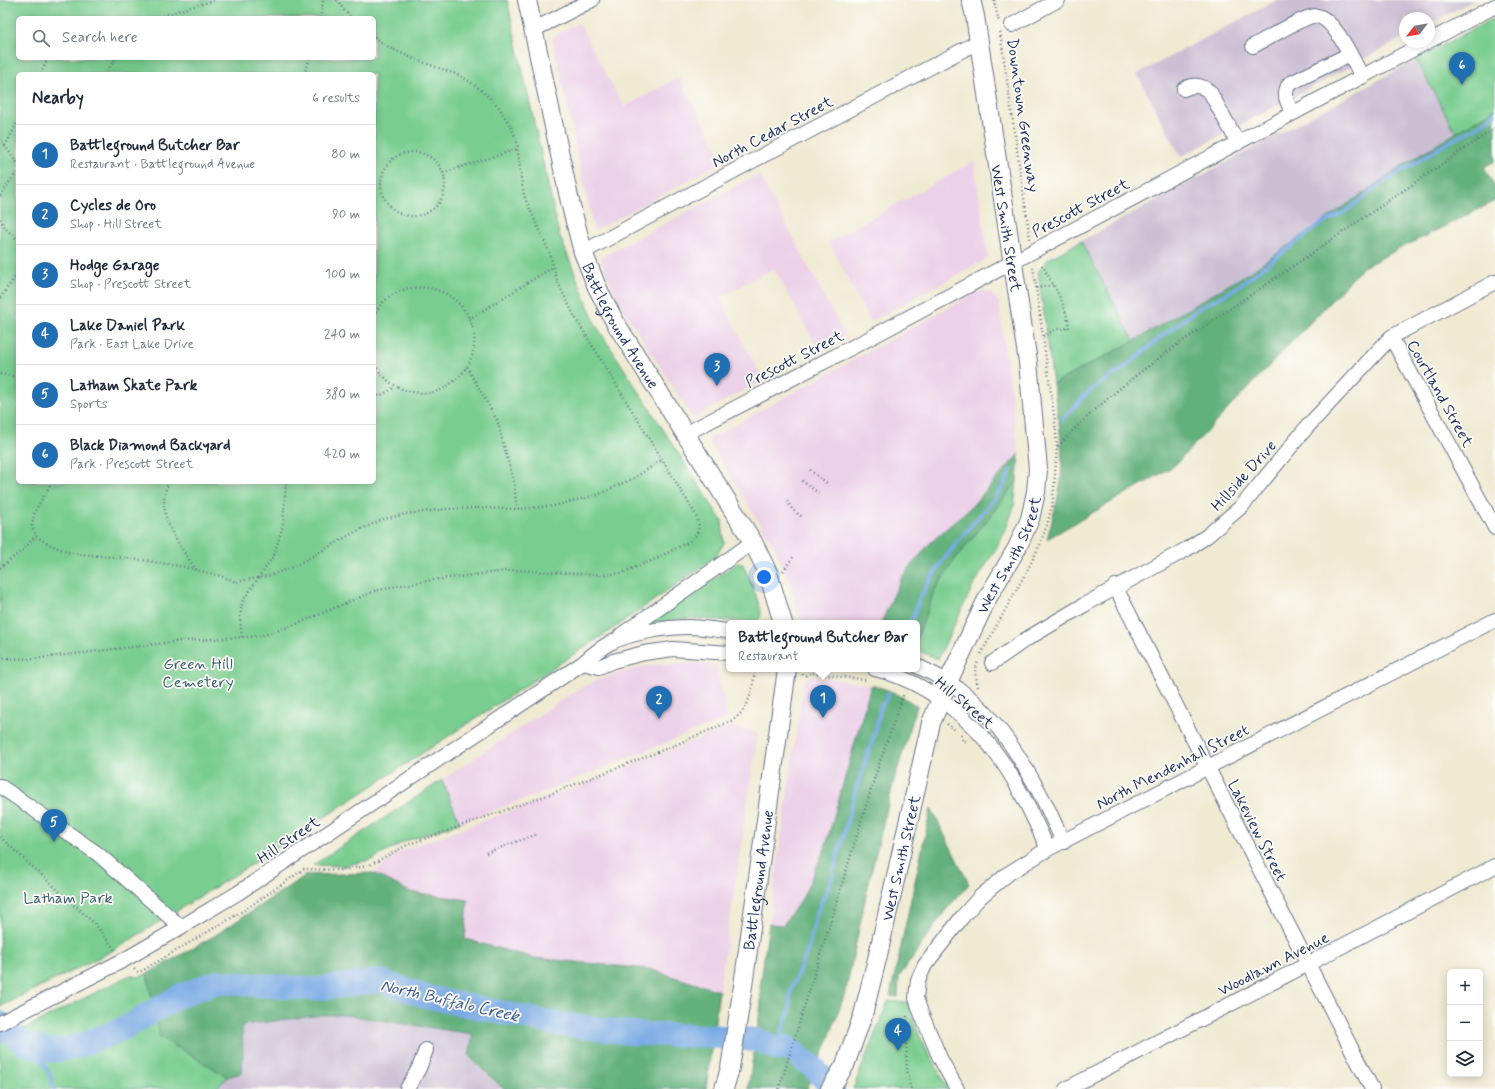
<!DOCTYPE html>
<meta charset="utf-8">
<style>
:root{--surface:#fff;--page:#f6f6f7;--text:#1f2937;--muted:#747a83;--line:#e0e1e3;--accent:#1f6fb2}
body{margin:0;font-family:Mynerve,sans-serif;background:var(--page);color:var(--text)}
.controls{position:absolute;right:12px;bottom:12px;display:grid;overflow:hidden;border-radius:6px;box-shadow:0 2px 10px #0003}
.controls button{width:36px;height:36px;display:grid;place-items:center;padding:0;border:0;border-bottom:1px solid var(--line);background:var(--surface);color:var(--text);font:20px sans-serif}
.compass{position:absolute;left:1399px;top:12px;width:36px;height:36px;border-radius:50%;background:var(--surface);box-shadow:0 2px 10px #0003;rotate:239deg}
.you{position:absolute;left:764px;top:577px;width:14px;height:14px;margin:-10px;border:3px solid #fff;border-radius:50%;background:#1a73e8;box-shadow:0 0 0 6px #1a73e833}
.badge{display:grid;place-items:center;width:26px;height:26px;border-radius:50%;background:var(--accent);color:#fff;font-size:13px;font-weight:700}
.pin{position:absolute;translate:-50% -33px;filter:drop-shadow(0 1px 2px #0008)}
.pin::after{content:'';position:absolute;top:21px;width:14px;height:12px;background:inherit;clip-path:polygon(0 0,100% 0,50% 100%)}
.popup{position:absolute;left:726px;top:620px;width:194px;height:52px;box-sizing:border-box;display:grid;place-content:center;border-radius:6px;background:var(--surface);filter:drop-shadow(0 1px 3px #0005);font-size:13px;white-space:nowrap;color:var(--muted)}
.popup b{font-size:15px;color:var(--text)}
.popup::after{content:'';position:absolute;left:50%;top:100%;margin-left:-8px;border:8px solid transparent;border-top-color:var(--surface)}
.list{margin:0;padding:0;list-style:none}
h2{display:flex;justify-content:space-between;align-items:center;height:52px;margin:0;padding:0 16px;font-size:17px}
h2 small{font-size:13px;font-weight:400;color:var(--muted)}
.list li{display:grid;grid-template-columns:26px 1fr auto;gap:12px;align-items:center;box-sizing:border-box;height:60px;padding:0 16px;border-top:1px solid var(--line)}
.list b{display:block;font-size:15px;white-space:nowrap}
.list p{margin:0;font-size:13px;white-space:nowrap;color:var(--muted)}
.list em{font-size:13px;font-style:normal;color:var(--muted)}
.icon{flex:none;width:22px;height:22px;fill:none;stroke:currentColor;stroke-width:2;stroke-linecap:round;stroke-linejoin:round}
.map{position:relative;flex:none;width:1495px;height:1089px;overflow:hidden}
.search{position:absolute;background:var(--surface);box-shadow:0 2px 10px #0003;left:16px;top:16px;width:360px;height:44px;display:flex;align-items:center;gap:10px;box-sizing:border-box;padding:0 14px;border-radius:6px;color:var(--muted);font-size:15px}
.panel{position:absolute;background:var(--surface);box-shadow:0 2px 10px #0003;left:16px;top:72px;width:360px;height:412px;border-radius:6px}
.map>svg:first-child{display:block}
</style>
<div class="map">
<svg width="1495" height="1089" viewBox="0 0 1495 1089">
<rect width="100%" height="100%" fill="#fdfcf7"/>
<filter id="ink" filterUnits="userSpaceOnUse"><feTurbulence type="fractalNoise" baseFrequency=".025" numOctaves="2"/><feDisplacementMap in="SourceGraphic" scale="8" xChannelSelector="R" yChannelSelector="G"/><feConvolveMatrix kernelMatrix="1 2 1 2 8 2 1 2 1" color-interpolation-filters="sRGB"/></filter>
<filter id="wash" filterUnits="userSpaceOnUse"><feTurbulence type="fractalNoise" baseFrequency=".012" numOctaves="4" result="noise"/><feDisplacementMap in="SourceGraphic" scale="16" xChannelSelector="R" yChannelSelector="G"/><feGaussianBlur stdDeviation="0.9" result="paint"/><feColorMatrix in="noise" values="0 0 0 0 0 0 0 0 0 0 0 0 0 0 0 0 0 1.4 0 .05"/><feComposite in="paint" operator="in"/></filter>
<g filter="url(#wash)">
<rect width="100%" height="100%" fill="#efead2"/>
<path fill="#ecd1e9" d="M579 23 624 107 679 77 724 161 594 231 552 37Z
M974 161 988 258 870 322 829 242Z
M759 174 845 335 818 350 774 268 720 298 763 380 693 418 623 309 614 291 601 261 602 257Z
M984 291 992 294 999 303 1019 454 971 507 930 543 902 577 881 623H803L799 615 786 572 772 543 709 441V439L975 293Z
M689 663 716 665 728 718 541 793 460 823 442 780 574 692 595 681 615 674 641 667 663 664Z
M811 676 871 685 825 848 803 897 783 925 769 924 803 684 806 678Z
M731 726 758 733 719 991 649 969 534 958 465 939 467 900 410 892 374 873 401 851 579 786Z"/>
<path fill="#cbbfd4" d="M1277 0H1474L1429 24V18H1405V37L1181 157 1137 74Z
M1416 60 1456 133 1405 164 1252 271 1134 341 1081 241Z
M322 1015H346L473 1034 469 1056 504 1089H215L228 1077 241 1073 243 1057 242 1025Z"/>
<path fill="#79cd90" stroke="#4a7e77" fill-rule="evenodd" d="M0 0H507L559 234 596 325 722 521 724 543 715 558 608 632 262 858 114 950 0 1007ZM18 18H374V58H18ZM18 74H374V482H18Z
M1495 17V109L1456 133 1416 60Z
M1081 241 1134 341 1053 384 1038 271 1044 265 1045 261Z
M1017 481 1014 507 1007 526 998 545 972 588 938 659 917 650V639L934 591 956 558 992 514Z
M739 562 743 564C747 573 762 607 761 615 760 619 758 621 755 623L690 618 647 624Z
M442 780 460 823 406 841 373 859 343 866 313 865Z
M147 974 160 1037 228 1077 215 1089H0V1041L130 975 138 977Z
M888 1001 907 1002 920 1037 948 1089H853Z"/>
<path fill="#62b07a" stroke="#3e706c" d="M1495 109V161L1484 167 1495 187V201L1363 267 1174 466 1047 539C1053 516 1062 488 1062 464 1062 437 1057 410 1053 384L1134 341 1252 271 1405 164Z
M1019 454 1017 481 992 514 956 558 934 591 917 639V623H881L902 577 930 543 971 507Z
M871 685C889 689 902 696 917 706L893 784 870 877 846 990 829 1038 807 1089H748L761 1004 760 986 769 924 783 925 803 897 825 848Z
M931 808 969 884 945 911 899 977 898 997 890 996Z
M374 873 410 892 468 900 465 939 534 958 649 969 719 991 706 1089H609L601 1087 600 1089H504L469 1056 473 1034 346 1015H322L242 1025 243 1058 241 1073 228 1077 160 1037 147 974 214 936 306 875Z"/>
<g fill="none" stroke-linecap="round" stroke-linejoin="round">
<path stroke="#79aae4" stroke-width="4" d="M1062 420 1086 394 1101 383 1123 369 1157 340 1199 308 1233 290 1318 226 1346 211 1382 183 1449 142 1484 123 1495 113
M911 623C914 615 916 607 919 600 930 577 946 556 962 536 979 515 1002 495 1011 470
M23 1043C40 1058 49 1066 54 1089
M778 1049 781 1034 790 1010V993L809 946 817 912 831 881 857 786 876 729 881 706 886 700 888 694"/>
<path stroke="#79aae4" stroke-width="24" d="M0 1023 23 1043 51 1051 76 1047 125 1028 179 996 217 982 315 989 381 981 427 997 557 1024 640 1034 709 1036 757 1040 778 1049 786 1047 792 1051 813 1067 833 1089"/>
</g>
</g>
<g filter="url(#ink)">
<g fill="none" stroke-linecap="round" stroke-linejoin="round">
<defs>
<path id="minor" d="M1012 25 1058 0
M533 30 592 0
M1429 41 1495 6
M1253 46C1265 40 1307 14 1317 16 1334 18 1355 63 1362 77
M1184 89C1193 84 1202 85 1210 92L1238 143
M1293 113C1288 103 1282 96 1289 84L1350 54
M583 252 758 158 978 42
M1391 337 1495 528
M685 434 868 339 1427 42
M1115 586 1372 1089
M621 635 753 542
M583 663 599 667 613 661 644 653 673 649 729 653
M992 663 1025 640 1084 605 1187 549 1207 536 1242 506 1307 427 1391 337 1495 282
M917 666C932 673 947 680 960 690 997 717 1022 760 1044 801 1051 814 1056 828 1064 842
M875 669C925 681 972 718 1001 760 1020 787 1034 819 1048 849
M0 786 98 854 181 927
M0 1023 124 960 181 927 238 893 583 663C592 655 600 648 610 643 629 633 667 627 689 627 702 627 716 630 729 631
M407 1089 419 1068 426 1050
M957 1089 940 1058 921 1013 916 998 918 980 925 965 963 916 980 897 1009 873 1048 849 1495 620
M1066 1089 1308 964 1495 866"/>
<g id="major">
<path id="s1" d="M527 0 570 202 583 252 597 287 615 322 753 542 768 573 783 623"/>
<path id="s2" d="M724 1089 730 1068 742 993 787 669"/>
<path id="s3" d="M830 1089 845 1065 863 1015 877 959 931 723 948 682 988 597 1017 548 1030 519 1036 492 1038 469 1028 362 975 16 971 0"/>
</g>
</defs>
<use href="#minor" stroke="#657087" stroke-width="16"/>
<use href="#major" stroke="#657087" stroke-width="20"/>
<path stroke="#657087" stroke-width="2.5" stroke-dasharray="1 3" stroke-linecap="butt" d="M337 0 344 10 352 18
M994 0 999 23
M160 18 164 15 215 0
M321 18 323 0
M1000 32 1030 239
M41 74 48 58
M105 74 116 58
M304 74 310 58
M0 139 18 164
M5 146 18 121
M381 184a32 32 0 1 1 64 0a32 32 0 1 1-64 0Z
M443 173 517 149
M0 196 18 170
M0 219 6 229 18 240
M1042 265C1054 286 1068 307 1069 331
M1036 288 1054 285
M0 298 18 273
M374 316C379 303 393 292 406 289 463 276 499 345 454 381 447 387 437 393 427 393 402 393 388 385 374 364
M469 319 553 267
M1043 336 1057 329 1069 328
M467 367 497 420 514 483 517 509
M0 374 18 377
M374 397 384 394 395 387
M1058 446C1116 384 1188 337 1258 290 1337 236 1416 182 1495 128
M810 470 828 484
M802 481 820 494
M52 482 35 511 32 526 36 536 48 544 71 553 142 560 185 567 221 576 236 582 272 575 295 566 357 531 384 519 406 514 447 509 476 508 517 509 553 506 597 495 634 478 662 460
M169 482C153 513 179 544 196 570
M787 501 792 509 802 517
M0 568 24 549 36 536
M783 571 793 557
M242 637 240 618 242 602 274 555 283 525 286 482
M981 654 1031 563 1040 544 1047 525 1052 506 1054 488 1057 446 1055 422 1033 266
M0 658 32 659 182 641 260 636 289 627 375 591 391 587 433 580 514 570 601 575 621 573 658 558 690 541 697 534 699 526 696 515 576 319 557 281 550 254 524 196 520 172 517 141 511 127 498 106 480 89 461 76 414 59 390 48 374 37
M802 674 805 676 811 673 867 680
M978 687 975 672 978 660
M947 724 956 731
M961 735 963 741H968
M0 837 96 925 115 950
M486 853 538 834
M134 969 138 972H140L243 911 304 869 341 870 368 866 407 845 545 796 668 748 731 721C749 711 753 689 755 670L771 671
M907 1016C907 1038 904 1068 911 1089
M779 1089 877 770 904 693"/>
<use href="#minor" stroke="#fff" stroke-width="14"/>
<use href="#major" stroke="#fff" stroke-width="18"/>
</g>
</g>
<g text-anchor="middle" stroke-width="3.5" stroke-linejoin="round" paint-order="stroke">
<g font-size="16" fill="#1b2f5e" stroke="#fdfcf7">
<text transform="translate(1024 115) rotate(82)" y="6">Downtown Greenway</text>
<text transform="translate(772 131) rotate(-28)" y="6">North Cedar Street</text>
<text transform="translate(1080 207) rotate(-28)" y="6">Prescott Street</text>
<text transform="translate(1007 228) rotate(81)" y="6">West Smith Street</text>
<text dy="6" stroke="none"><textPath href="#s1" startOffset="341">Battleground Avenue</textPath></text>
<text transform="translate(794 358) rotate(-27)" y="6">Prescott Street</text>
<text transform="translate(1441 393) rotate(61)" y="6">Courtland Street</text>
<text transform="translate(1243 475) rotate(-48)" y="6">Hillside Drive</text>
<text dy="6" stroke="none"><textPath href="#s3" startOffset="567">West Smith Street</textPath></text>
<text transform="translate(965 702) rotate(40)" y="6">Hill Street</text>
<text transform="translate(1172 766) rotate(-27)" y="6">North Mendenhall Street</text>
<text transform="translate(1258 830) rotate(63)" y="6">Lakeview Street</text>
<text transform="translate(288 839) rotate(-34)" y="6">Hill Street</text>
<text dy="6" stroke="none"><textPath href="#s3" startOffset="243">West Smith Street</textPath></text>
<text dy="6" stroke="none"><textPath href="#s2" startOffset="212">Battleground Avenue</textPath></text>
<text transform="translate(1273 963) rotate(-27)" y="6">Woodlawn Avenue</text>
</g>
<g font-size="16" fill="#375e6d" stroke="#fdfcf7">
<text x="198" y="669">Green Hill<tspan x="198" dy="18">Cemetery</tspan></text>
<text x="68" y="903">Latham Park</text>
</g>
<g font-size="17" font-style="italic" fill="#3c5a8d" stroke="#fdfcf7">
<text transform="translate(450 1000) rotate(13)" y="6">North Buffalo Creek</text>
</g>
</g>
</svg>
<div class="controls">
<button>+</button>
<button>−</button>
<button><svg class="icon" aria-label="layers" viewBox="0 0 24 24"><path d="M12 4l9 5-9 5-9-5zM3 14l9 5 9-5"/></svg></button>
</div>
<svg class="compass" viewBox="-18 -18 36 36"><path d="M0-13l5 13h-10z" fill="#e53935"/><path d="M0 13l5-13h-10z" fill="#747a83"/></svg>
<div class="you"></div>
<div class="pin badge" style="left:823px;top:718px">1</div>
<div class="popup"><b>Battleground Butcher Bar</b>Restaurant</div>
<div class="pin badge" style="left:659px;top:719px">2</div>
<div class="pin badge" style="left:717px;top:386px">3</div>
<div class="pin badge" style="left:898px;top:1051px">4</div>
<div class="pin badge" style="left:54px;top:842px">5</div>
<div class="pin badge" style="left:1462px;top:85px">6</div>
<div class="search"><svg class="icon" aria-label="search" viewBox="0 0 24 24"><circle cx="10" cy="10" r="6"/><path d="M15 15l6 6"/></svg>Search here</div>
<section class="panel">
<h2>Nearby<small>6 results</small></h2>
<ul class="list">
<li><span class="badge">1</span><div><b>Battleground Butcher Bar</b><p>Restaurant · Battleground Avenue</p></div><em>80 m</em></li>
<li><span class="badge">2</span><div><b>Cycles de Oro</b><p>Shop · Hill Street</p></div><em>90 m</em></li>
<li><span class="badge">3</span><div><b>Hodge Garage</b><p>Shop · Prescott Street</p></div><em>100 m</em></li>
<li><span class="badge">4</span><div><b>Lake Daniel Park</b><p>Park · East Lake Drive</p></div><em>240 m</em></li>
<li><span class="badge">5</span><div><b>Latham Skate Park</b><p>Sports</p></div><em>380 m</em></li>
<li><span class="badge">6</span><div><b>Black Diamond Backyard</b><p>Park · Prescott Street</p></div><em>420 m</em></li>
</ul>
</section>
</div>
